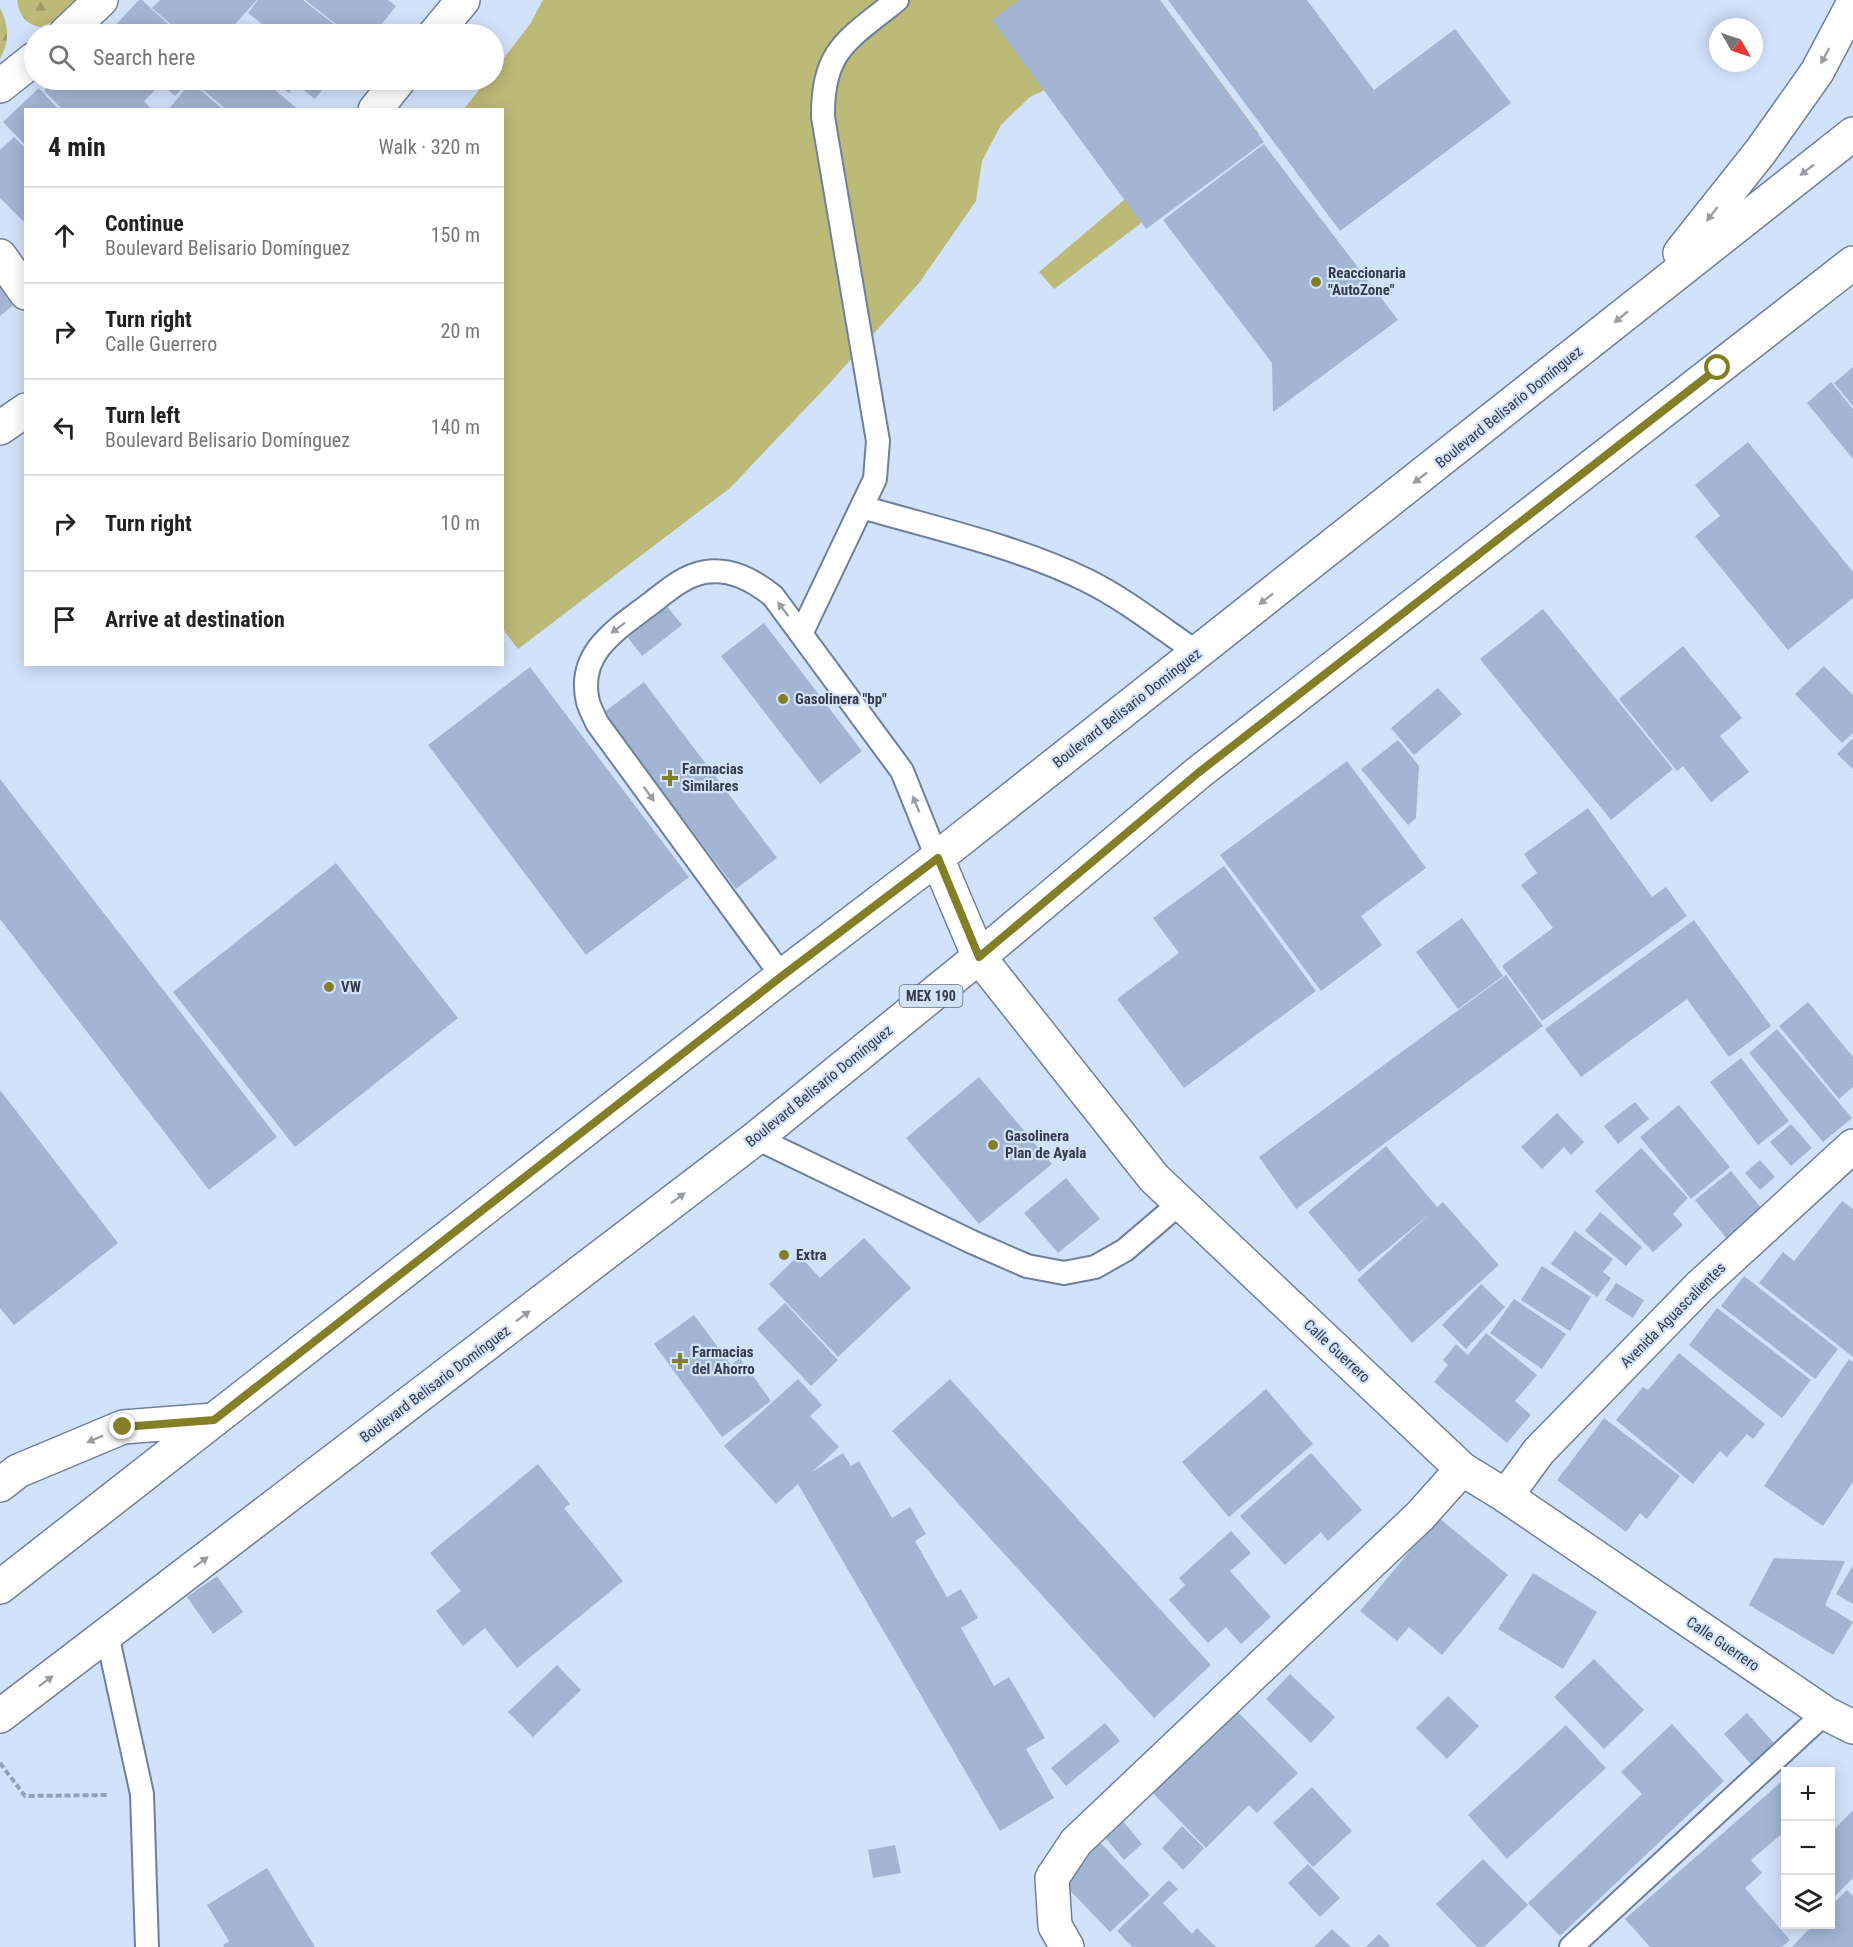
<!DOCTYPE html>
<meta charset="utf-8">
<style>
:root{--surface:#fff;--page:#f6f6f6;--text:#222;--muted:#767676;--line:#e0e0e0}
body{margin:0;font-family:"Roboto Condensed",sans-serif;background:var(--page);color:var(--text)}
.controls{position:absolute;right:18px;bottom:18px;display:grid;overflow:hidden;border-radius:0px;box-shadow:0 3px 15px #0003}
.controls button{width:54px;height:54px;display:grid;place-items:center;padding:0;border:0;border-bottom:2px solid var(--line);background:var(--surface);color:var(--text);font:30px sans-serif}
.compass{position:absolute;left:1709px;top:18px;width:54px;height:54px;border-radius:50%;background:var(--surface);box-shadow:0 3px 15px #0003;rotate:129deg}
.stop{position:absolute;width:18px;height:18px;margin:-14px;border:4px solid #837f27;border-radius:50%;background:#fff}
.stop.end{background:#837f27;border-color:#fff;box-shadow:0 2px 6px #0008}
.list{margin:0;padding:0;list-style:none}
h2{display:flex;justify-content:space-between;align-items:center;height:78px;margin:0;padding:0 24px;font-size:26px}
h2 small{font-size:20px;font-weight:400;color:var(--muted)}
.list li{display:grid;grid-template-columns:39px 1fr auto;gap:18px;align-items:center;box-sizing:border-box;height:96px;padding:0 24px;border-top:2px solid var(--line)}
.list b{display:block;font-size:22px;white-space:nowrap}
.list p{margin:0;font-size:20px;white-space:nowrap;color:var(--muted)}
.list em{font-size:20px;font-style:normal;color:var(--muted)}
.icon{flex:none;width:33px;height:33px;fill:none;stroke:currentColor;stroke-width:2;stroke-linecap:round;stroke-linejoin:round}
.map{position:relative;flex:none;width:1853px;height:1947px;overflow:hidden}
.search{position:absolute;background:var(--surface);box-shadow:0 3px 15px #0003;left:24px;top:24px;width:480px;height:66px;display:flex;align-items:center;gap:15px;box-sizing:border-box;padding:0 21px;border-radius:33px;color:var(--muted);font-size:22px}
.panel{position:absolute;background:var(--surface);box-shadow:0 3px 15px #0003;left:24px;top:108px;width:480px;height:558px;border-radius:0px}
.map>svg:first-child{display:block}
</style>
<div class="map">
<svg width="1853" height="1947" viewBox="0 0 1853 1947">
<defs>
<pattern id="forest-firs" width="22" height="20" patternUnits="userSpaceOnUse" patternTransform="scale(1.5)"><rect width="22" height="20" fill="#bcba77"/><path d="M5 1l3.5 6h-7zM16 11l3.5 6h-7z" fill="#9a9864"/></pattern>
</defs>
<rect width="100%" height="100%" fill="#d3e2fb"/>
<path fill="#bcba77" d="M543 0H1160L1259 134 1054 289 1039 272 1157 172 1066 80 1030 97 1001 125 982 161 976 201 919 283 828 385 730 488 518 649 502 628V110H463L487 80H494V71L530 24Z"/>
<path fill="url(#forest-firs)" d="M17 0H87L61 19 40 27C25 24 19 15 17 0Z
M0 8C9 25 10 41 0 59Z"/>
<path fill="#a3b5d3" d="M139 0H142L179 34H107Z
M160 0H257L226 34H182L152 8Z
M258 0H303L347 34H275L248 13Z
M305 0H388L396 6 374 34H349Z
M1019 0H1160L1264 142 1146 229 992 20Z
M1168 0H1307L1374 90 1455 29 1511 103 1340 231Z
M55 80H149L157 88 144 101 152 110H63L44 91Z
M157 80H190L175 96Z
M191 80H263L299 110H227Z
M273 80H330L315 99 296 84 289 93Z
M191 82 224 110H168Z
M39 88 59 110H26V146L3 122Z
M14 137 26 149V224L0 198V150Z
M1264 144 1398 320 1273 412 1272 363 1163 220Z
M0 283 16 303 0 316Z
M1853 367V406L1834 383Z
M1831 382 1853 409V459L1807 403Z
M1748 442 1853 572V598L1788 650 1695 536 1720 516 1695 485Z
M652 588 682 625 642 656 613 618Z
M1543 609 1673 769 1611 820 1480 659Z
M764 623 862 751 820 784 721 656Z
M1683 646 1742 718 1720 736 1749 772 1711 802 1683 766 1677 771 1619 699Z
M1824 666 1853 695V733L1842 743 1795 694Z
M530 667 689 877 586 955 428 745Z
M644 682 777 858 736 889 603 713Z
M1438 688 1462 714 1414 755 1391 728Z
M1853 738V769L1837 754Z
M1398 740 1419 766 1416 818 1408 825 1361 769Z
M1347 761 1426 868 1361 916 1382 945 1321 991 1220 855Z
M0 779 277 1137 209 1190 0 919Z
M1588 808 1652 897 1666 887 1687 916 1542 1021 1502 966 1553 928 1521 885 1537 873 1524 854Z
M336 863 458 1018 295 1147 173 992Z
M1224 866 1316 991 1184 1088 1117 999 1179 953 1153 918Z
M1462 918 1503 976 1458 1009 1416 952Z
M1694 920 1771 1026 1729 1057 1687 999 1581 1077 1545 1029Z
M1506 975 1543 1026 1296 1209 1259 1157Z
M1808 1002 1853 1057V1087L1839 1099 1779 1026Z
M1777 1029 1852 1118 1823 1142 1749 1053Z
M1741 1058 1789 1121 1758 1145 1710 1082Z
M979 1077 1052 1164 979 1224 906 1138Z
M0 1090 118 1243 14 1325 0 1308Z
M1635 1102 1649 1119 1618 1144 1604 1126Z
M1679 1105 1730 1167 1691 1199 1640 1137Z
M1557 1113 1584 1142 1571 1155 1564 1147 1542 1169 1521 1147Z
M1791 1124 1812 1148 1791 1166 1770 1142Z
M1386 1146 1437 1207 1443 1202 1499 1265 1412 1343 1357 1280 1431 1213 1359 1272 1308 1212Z
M1641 1148 1688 1198 1673 1214 1683 1225 1653 1252 1595 1191Z
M1760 1160 1775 1177 1760 1190 1745 1173Z
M1731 1171 1762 1209 1727 1239 1695 1200Z
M1066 1178 1100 1219 1058 1253 1024 1213Z
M1842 1201 1853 1209V1357L1759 1283 1783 1252 1794 1261Z
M1600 1212 1642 1247 1626 1266 1585 1231Z
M1575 1231 1613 1259 1603 1272 1611 1278 1597 1297 1551 1264Z
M864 1238 911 1288 838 1357 769 1284 799 1255 820 1278Z
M1542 1266 1591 1297 1570 1331 1521 1300Z
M1744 1276 1838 1349 1815 1379 1721 1306Z
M1616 1283 1644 1300 1633 1318 1605 1300Z
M1481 1284 1505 1307 1466 1349 1442 1325Z
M1514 1299 1566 1334 1542 1369 1490 1333Z
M785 1303 838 1360 811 1386 757 1329Z
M1717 1308 1811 1380 1782 1418 1689 1345Z
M694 1315 731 1365 740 1358 771 1401 722 1437 654 1344Z
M1486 1333 1537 1375 1515 1401 1531 1415 1507 1443 1434 1382 1448 1365 1443 1360 1456 1344 1468 1355Z
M1679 1353 1765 1424 1753 1439 1747 1434 1727 1457 1720 1451 1693 1484 1616 1420 1643 1387 1648 1390Z
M1849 1359 1853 1362V1482L1823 1526 1764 1486Z
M798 1379 822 1405 810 1416 839 1447 812 1472 843 1453 851 1466 859 1461 892 1518 910 1507 926 1534 915 1541 947 1597 961 1589 978 1618 961 1628 994 1686 1009 1677 1045 1738 1026 1749 1054 1798 1000 1831 798 1484 776 1504 724 1446Z
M950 1379 1211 1665 1154 1718 892 1431Z
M1266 1389 1313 1444 1229 1517 1182 1462Z
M1604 1418 1680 1476 1647 1519 1640 1513 1626 1532 1557 1480Z
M1311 1453 1362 1510 1328 1541 1321 1532 1285 1565 1240 1516Z
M538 1464 570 1504 564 1508 623 1581 517 1668 485 1628 463 1646 436 1611 461 1591 430 1553Z
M1438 1517 1508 1575 1442 1655 1409 1627 1397 1641 1360 1611Z
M1231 1531 1251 1553 1230 1571 1271 1617 1241 1644 1226 1627 1208 1643 1169 1600 1185 1585 1179 1578Z
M1774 1558 1845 1561 1825 1605 1853 1622 1833 1655 1749 1605Z
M1853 1565V1604L1836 1594Z
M1533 1573 1597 1612 1563 1669 1498 1629Z
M217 1576 243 1612 213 1634 187 1597Z
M1594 1659 1644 1710 1604 1749 1554 1697Z
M557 1665 581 1690 533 1737 508 1712Z
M1290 1674 1335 1717 1311 1743 1266 1699Z
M1448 1696 1479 1726 1447 1759 1416 1728Z
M1233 1707 1298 1773 1257 1813 1249 1805 1206 1848 1149 1789Z
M1747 1713 1774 1743 1751 1764 1724 1734Z
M1105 1723 1120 1741 1066 1786 1051 1768Z
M1672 1724 1724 1781 1560 1936 1528 1903 1642 1794 1621 1772Z
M1566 1725 1606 1768 1507 1859 1468 1815Z
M1780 1783 1786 1789V1830L1751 1860 1762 1873 1745 1888 1790 1940 1782 1947H1650L1625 1919Z
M1312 1787 1352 1831 1313 1867 1273 1823Z
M1853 1810V1878L1830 1901V1834Z
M1117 1814 1142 1844 1124 1860 1099 1830Z
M1182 1826 1204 1848 1183 1870 1162 1848Z
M1097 1839 1150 1895 1110 1932 1057 1877Z
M895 1845 901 1873 873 1878 868 1850Z
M1483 1859 1528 1905 1484 1947H1477L1436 1904Z
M1308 1864 1340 1898 1320 1917 1288 1883Z
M267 1868 315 1947H224L223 1945 229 1941 207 1905Z
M1169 1880 1178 1889 1163 1903 1192 1934 1197 1928 1216 1947H1132L1117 1931Z
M1847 1890 1853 1896V1947H1792L1814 1924H1830V1907Z
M1332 1929 1351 1947H1314Z
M1379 1934 1390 1945 1388 1947H1366Z"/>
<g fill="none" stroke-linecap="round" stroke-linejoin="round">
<defs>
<path id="service" d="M862 507C937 529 1016 546 1086 580 1125 599 1161 628 1198 653
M801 634 875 479 878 441 823 117C822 49 849 39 897 0
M782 976 597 723C594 716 590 709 588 702 576 653 617 629 650 604 667 591 683 576 705 572 731 568 753 580 773 596L902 771 937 858
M756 1138 972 1242 1027 1266 1064 1273 1095 1267 1125 1250 1180 1203
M107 1634 142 1794 147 1947
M1571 1947 1825 1713"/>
<path id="minor" d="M65 34 101 0
M435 34 463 0
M0 86 34 59
M375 110 399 80
M0 256 26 293
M0 428 26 410
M1506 1496 1539 1451 1699 1287 1853 1146
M1067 1947 1055 1926 1052 1878 1076 1842 1420 1516 1462 1469"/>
<path id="secondary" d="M937 858 979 957 1154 1178 1462 1469 1506 1496 1825 1713 1853 1727"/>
<path id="primary" d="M1680 253 1761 151 1817 72 1853 4
M0 1485 18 1471 123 1427 214 1420
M0 1587 782 976 937 858 1853 134
M0 1716 756 1138 979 957 1198 773 1853 263"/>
</defs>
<use href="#service" stroke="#6f809c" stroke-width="26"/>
<use href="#minor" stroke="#6f809c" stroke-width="36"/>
<use href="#secondary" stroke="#6f809c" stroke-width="36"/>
<use href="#primary" stroke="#6f809c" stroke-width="36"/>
<path stroke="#94a0b4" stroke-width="4" stroke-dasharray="6 3" stroke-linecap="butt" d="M0 1763 25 1796 109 1795"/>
<use href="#service" stroke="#fff" stroke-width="22"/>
<use href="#minor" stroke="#fff" stroke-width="33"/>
<use href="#secondary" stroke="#fff" stroke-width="33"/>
<use href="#primary" stroke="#fff" stroke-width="33"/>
</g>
<defs><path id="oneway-solid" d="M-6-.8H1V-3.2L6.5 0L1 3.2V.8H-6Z" transform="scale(1.5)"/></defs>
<g fill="#9a9ea4">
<use href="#oneway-solid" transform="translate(1825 56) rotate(118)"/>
<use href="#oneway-solid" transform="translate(1807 170) rotate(142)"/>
<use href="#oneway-solid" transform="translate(1712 214) rotate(128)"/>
<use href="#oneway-solid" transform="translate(1621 317) rotate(141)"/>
<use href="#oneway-solid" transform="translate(1420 478) rotate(142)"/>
<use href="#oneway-solid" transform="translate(1266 599) rotate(142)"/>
<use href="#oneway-solid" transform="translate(783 609) rotate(-127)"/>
<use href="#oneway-solid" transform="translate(618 628) rotate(143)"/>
<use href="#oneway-solid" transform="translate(649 794) rotate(54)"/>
<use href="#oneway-solid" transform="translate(916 804) rotate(-112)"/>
<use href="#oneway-solid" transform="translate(678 1198) rotate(-37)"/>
<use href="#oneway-solid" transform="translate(523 1316) rotate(-37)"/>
<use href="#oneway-solid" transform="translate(95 1439) rotate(157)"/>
<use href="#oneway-solid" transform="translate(201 1562) rotate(-37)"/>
<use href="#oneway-solid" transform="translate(46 1681) rotate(-37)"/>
</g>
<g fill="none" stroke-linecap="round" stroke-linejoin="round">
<path stroke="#837f27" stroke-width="8" d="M123 1427 214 1420 782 976 938 858 979 957 1198 773 1718 368"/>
</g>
<g fill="#837f27" stroke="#d3e2fb" stroke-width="2">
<circle cx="1316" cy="282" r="6"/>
<circle cx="783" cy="699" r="6"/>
<path d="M667 769h6v6h6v6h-6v6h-6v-6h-6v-6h6z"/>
<circle cx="329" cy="987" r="6"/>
<circle cx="993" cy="1145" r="6"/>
<circle cx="784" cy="1255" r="6"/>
<path d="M677 1352h6v6h6v6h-6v6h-6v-6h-6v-6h6z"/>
</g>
<g text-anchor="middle" stroke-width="4.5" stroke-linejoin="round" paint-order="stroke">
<rect fill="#d3e2fb" stroke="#646e7e" stroke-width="1.5" x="899.5" y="985" width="63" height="22" rx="4.5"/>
<g font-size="14" font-weight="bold" fill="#353c49">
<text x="931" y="1001">MEX 190</text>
</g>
<g font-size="15" font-weight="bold" fill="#353c49" stroke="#d3e2fb" text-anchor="start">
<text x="1328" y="278">Reaccionaria<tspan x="1328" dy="17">"AutoZone"</tspan></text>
<text x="795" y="704">Gasolinera "bp"</text>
<text x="682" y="774">Farmacias<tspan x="682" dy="17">Similares</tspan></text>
<text x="341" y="992">VW</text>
<text x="1005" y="1141">Gasolinera<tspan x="1005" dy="17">Plan de Ayala</tspan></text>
<text x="796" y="1260">Extra</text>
<text x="692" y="1357">Farmacias<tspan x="692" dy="17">del Ahorro</tspan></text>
</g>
<g font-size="15" fill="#353c49" stroke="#d3e2fb">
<text transform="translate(1509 407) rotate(-39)" y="5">Boulevard Belisario Domínguez</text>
<text transform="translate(1127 708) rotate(-38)" y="5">Boulevard Belisario Domínguez</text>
<text transform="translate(819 1086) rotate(-39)" y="5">Boulevard Belisario Domínguez</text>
<text transform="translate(1673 1315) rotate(-45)" y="5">Avenida Aguascalientes</text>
<text transform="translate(1337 1351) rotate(43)" y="5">Calle Guerrero</text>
<text transform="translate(435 1384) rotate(-37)" y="5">Boulevard Belisario Domínguez</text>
<text transform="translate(1723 1644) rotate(34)" y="5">Calle Guerrero</text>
</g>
</g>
</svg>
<div class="controls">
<button>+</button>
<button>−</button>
<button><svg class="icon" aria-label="layers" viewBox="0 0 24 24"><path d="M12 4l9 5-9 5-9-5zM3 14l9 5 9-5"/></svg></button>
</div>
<svg class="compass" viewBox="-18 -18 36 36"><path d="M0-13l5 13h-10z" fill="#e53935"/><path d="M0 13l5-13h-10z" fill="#767676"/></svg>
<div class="stop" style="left:1718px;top:368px"></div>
<div class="stop end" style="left:123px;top:1427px"></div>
<div class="search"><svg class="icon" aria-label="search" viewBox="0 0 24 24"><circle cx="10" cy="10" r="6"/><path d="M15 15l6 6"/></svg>Search here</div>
<section class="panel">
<h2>4 min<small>Walk · 320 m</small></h2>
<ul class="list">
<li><svg class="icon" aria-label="ahead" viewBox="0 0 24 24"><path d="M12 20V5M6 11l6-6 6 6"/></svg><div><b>Continue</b><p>Boulevard Belisario Domínguez</p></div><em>150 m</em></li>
<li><svg class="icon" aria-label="right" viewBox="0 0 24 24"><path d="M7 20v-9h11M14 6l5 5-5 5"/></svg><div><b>Turn right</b><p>Calle Guerrero</p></div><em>20 m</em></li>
<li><svg class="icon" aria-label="left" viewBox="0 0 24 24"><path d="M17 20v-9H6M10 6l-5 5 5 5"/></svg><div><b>Turn left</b><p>Boulevard Belisario Domínguez</p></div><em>140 m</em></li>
<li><svg class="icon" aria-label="right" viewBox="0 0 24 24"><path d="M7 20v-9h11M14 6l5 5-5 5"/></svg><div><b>Turn right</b></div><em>10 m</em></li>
<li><svg class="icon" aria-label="arrive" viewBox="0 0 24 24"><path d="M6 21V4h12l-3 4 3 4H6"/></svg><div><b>Arrive at destination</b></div></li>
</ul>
</section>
</div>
